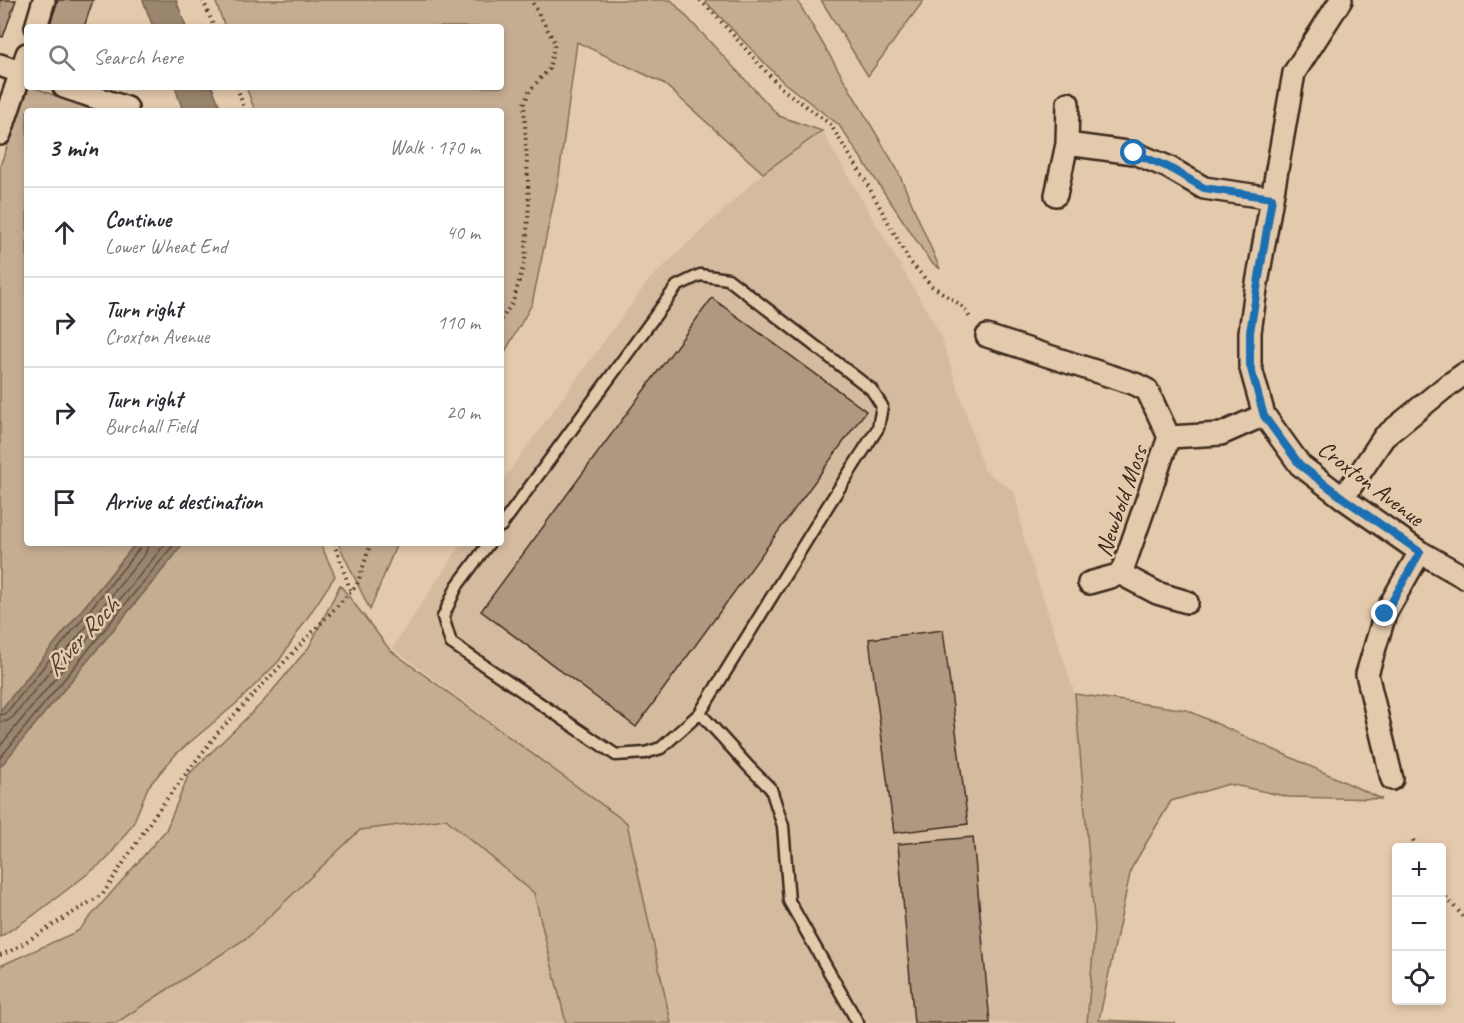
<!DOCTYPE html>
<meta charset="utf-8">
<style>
:root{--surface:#fff;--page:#f2f2f3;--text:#2b2b33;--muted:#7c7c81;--line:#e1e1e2}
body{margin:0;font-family:Caveat,sans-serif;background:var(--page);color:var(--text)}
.controls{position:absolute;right:18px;bottom:18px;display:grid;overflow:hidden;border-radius:6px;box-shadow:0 3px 9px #0003}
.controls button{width:54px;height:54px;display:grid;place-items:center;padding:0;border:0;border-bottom:2px solid var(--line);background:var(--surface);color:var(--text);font:30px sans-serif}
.stop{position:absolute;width:18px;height:18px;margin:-14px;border:4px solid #1f6fb2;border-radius:50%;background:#fff}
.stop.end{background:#1f6fb2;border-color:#fff;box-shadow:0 2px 6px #0008}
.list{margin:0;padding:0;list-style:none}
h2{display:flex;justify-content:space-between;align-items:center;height:78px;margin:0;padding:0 24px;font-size:26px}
h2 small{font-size:20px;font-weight:400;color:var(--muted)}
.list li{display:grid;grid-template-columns:39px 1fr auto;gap:18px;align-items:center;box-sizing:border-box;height:90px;padding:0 24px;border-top:2px solid var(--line)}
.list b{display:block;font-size:22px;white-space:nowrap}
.list p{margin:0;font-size:20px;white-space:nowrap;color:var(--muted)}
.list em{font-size:20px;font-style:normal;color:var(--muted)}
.icon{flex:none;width:33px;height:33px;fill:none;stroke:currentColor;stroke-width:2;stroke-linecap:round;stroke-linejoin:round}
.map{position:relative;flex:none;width:1464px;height:1023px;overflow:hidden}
.search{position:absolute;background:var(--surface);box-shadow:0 3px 9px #0003;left:24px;top:24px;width:480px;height:66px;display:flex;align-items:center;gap:15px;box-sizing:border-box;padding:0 21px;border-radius:6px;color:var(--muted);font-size:22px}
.panel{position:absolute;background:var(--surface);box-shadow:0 3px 9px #0003;left:24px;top:108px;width:480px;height:438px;border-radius:6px}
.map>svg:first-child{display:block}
</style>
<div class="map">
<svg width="1464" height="1023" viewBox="0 0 1464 1023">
<rect width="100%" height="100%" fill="#e4caac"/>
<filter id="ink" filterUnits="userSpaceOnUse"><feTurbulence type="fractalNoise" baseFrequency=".0167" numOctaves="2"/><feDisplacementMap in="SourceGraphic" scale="12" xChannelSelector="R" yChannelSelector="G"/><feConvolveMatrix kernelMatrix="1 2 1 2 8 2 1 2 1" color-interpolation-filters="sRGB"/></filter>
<g filter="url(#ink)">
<path fill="#d4bb9f" d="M822 131 941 335 984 470 1015 492 1025 543 1075 694 1095 929 1087 1023H671L627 823 392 648 462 543H501V484L517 460 649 280 763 173Z
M446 818 534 892 566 1023H116L248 937 360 830Z"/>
<path fill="#c5ad92" stroke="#806c58" stroke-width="1.5" d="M215 0H671L779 116 822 131 763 173 663 83 577 42 559 176 532 304 501 359V111H255L246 87H501V27H225Z
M704 0H797L897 169 940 269 930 261 839 125 783 82Z
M821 0H924L868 76Z
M29 87H33L95 111H27V543H136L0 711V166Z
M183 543H320L335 576 279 661 238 702 176 754 148 787 133 824 107 859 34 915 0 937V767L174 556Z
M338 543H397L370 610Z
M340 585 390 650 627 823 671 1023H566L534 893 446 819 360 830 248 937 116 1023H0V966L78 931 166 830 189 774 263 702 309 647Z
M1075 694 1187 710 1382 799 1289 797 1229 784 1171 801 1131 869 1099 1020 1175 1023H1087L1095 929Z"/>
<path fill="#9a856e" stroke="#74614e" stroke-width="1.5" d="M143 0H176L186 27H153Z
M175 87H212L222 111H183Z
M136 543H183L174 556 0 767V711Z"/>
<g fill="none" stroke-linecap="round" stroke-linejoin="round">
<path stroke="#614e3e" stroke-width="1.5" d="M0 715 4 714 7 712 139 549 140 543
M0 722 7 721 13 717 145 554 147 549 148 543
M0 746 166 543
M0 758 175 543"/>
</g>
<path fill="#b09880" stroke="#3b2a1e" stroke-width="1.5" d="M0 0H16L3 37 0 36Z
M58 0H93L84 27H49Z
M712 298 866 411 636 727 481 611Z
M943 630 968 824 894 833 869 639Z
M973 837 990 1023H914L898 844Z"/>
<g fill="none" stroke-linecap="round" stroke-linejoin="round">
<defs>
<path id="lane" d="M489 543 457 586 443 617 451 643 616 755 645 753 661 748 700 713 829 504 878 428 882 406 871 389 728 279 700 275 677 286 501 526
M700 713 749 767 771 789 783 826 789 901 858 1023"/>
<path id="street" d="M1341 0 1294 73 1256 289 1250 332V365L1264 415 1300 465 1343 498 1420 552 1464 577
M36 27 44 0
M0 65 27 75
M64 87 127 108
M0 134 27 54
M1067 144 1134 153 1168 167 1204 188 1272 198
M1056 195 1067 144 1068 103
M987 336 1135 384 1147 390 1169 437
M1343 498 1384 437 1443 389 1464 374
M1089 583 1121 574
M1187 602 1157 593 1121 574 1169 437 1221 434 1264 415
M1392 779 1367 674 1385 614 1420 552"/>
</defs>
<use href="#lane" stroke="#3b2a1e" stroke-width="15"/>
<use href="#street" stroke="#3b2a1e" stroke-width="26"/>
<path stroke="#3b2a1e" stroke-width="4" stroke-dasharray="1.5 4.5" stroke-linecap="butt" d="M203 0 214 27
M700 0 715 15 781 88 830 124 865 180 910 262 932 286 961 305 971 319
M237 87 245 111
M501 320 513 302 525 260 529 204 524 104 530 90 549 69 555 43 531 0
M334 543 351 592
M1413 840 1417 848
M1442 893 1464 917
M0 955 11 951 103 894 156 813 219 731 357 585 371 543"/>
<use href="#lane" stroke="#e4caac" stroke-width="10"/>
<use href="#street" stroke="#e4caac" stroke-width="21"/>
</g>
</g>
<g fill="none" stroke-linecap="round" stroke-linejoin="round" filter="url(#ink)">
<path stroke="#1f6fb2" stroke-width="8" d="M1134 153 1168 167 1204 188 1272 198 1250 332V365L1264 416 1300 465 1343 498 1420 552 1385 614"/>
</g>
<g text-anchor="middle" stroke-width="5" stroke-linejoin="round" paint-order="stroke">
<g font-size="24" fill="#3b2a1e" stroke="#e4caac">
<text transform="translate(1371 483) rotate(37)" y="8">Croxton Avenue</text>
<text transform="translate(1121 501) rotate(-71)" y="8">Newbold Moss</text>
</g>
<g font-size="26" font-style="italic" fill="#4e3c2e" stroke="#e4caac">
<text transform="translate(81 636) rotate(-47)" y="9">River Roch</text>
</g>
</g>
</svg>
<div class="controls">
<button>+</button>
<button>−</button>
<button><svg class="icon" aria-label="locate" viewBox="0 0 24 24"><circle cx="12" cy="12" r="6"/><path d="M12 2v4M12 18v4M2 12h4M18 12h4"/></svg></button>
</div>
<div class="stop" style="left:1134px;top:153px"></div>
<div class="stop end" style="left:1385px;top:614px"></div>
<div class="search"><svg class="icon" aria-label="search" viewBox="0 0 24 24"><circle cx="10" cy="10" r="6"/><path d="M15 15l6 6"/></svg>Search here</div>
<section class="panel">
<h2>3 min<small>Walk · 170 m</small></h2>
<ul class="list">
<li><svg class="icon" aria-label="ahead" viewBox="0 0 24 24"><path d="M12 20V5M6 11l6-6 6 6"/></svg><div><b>Continue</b><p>Lower Wheat End</p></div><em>40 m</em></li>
<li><svg class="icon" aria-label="right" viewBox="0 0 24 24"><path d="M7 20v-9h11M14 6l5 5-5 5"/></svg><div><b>Turn right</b><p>Croxton Avenue</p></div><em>110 m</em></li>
<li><svg class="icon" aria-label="right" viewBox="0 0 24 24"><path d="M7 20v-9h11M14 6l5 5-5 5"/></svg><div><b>Turn right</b><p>Burchall Field</p></div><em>20 m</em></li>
<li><svg class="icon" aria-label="arrive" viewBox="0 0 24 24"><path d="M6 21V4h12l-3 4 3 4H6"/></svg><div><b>Arrive at destination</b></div></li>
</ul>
</section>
</div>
